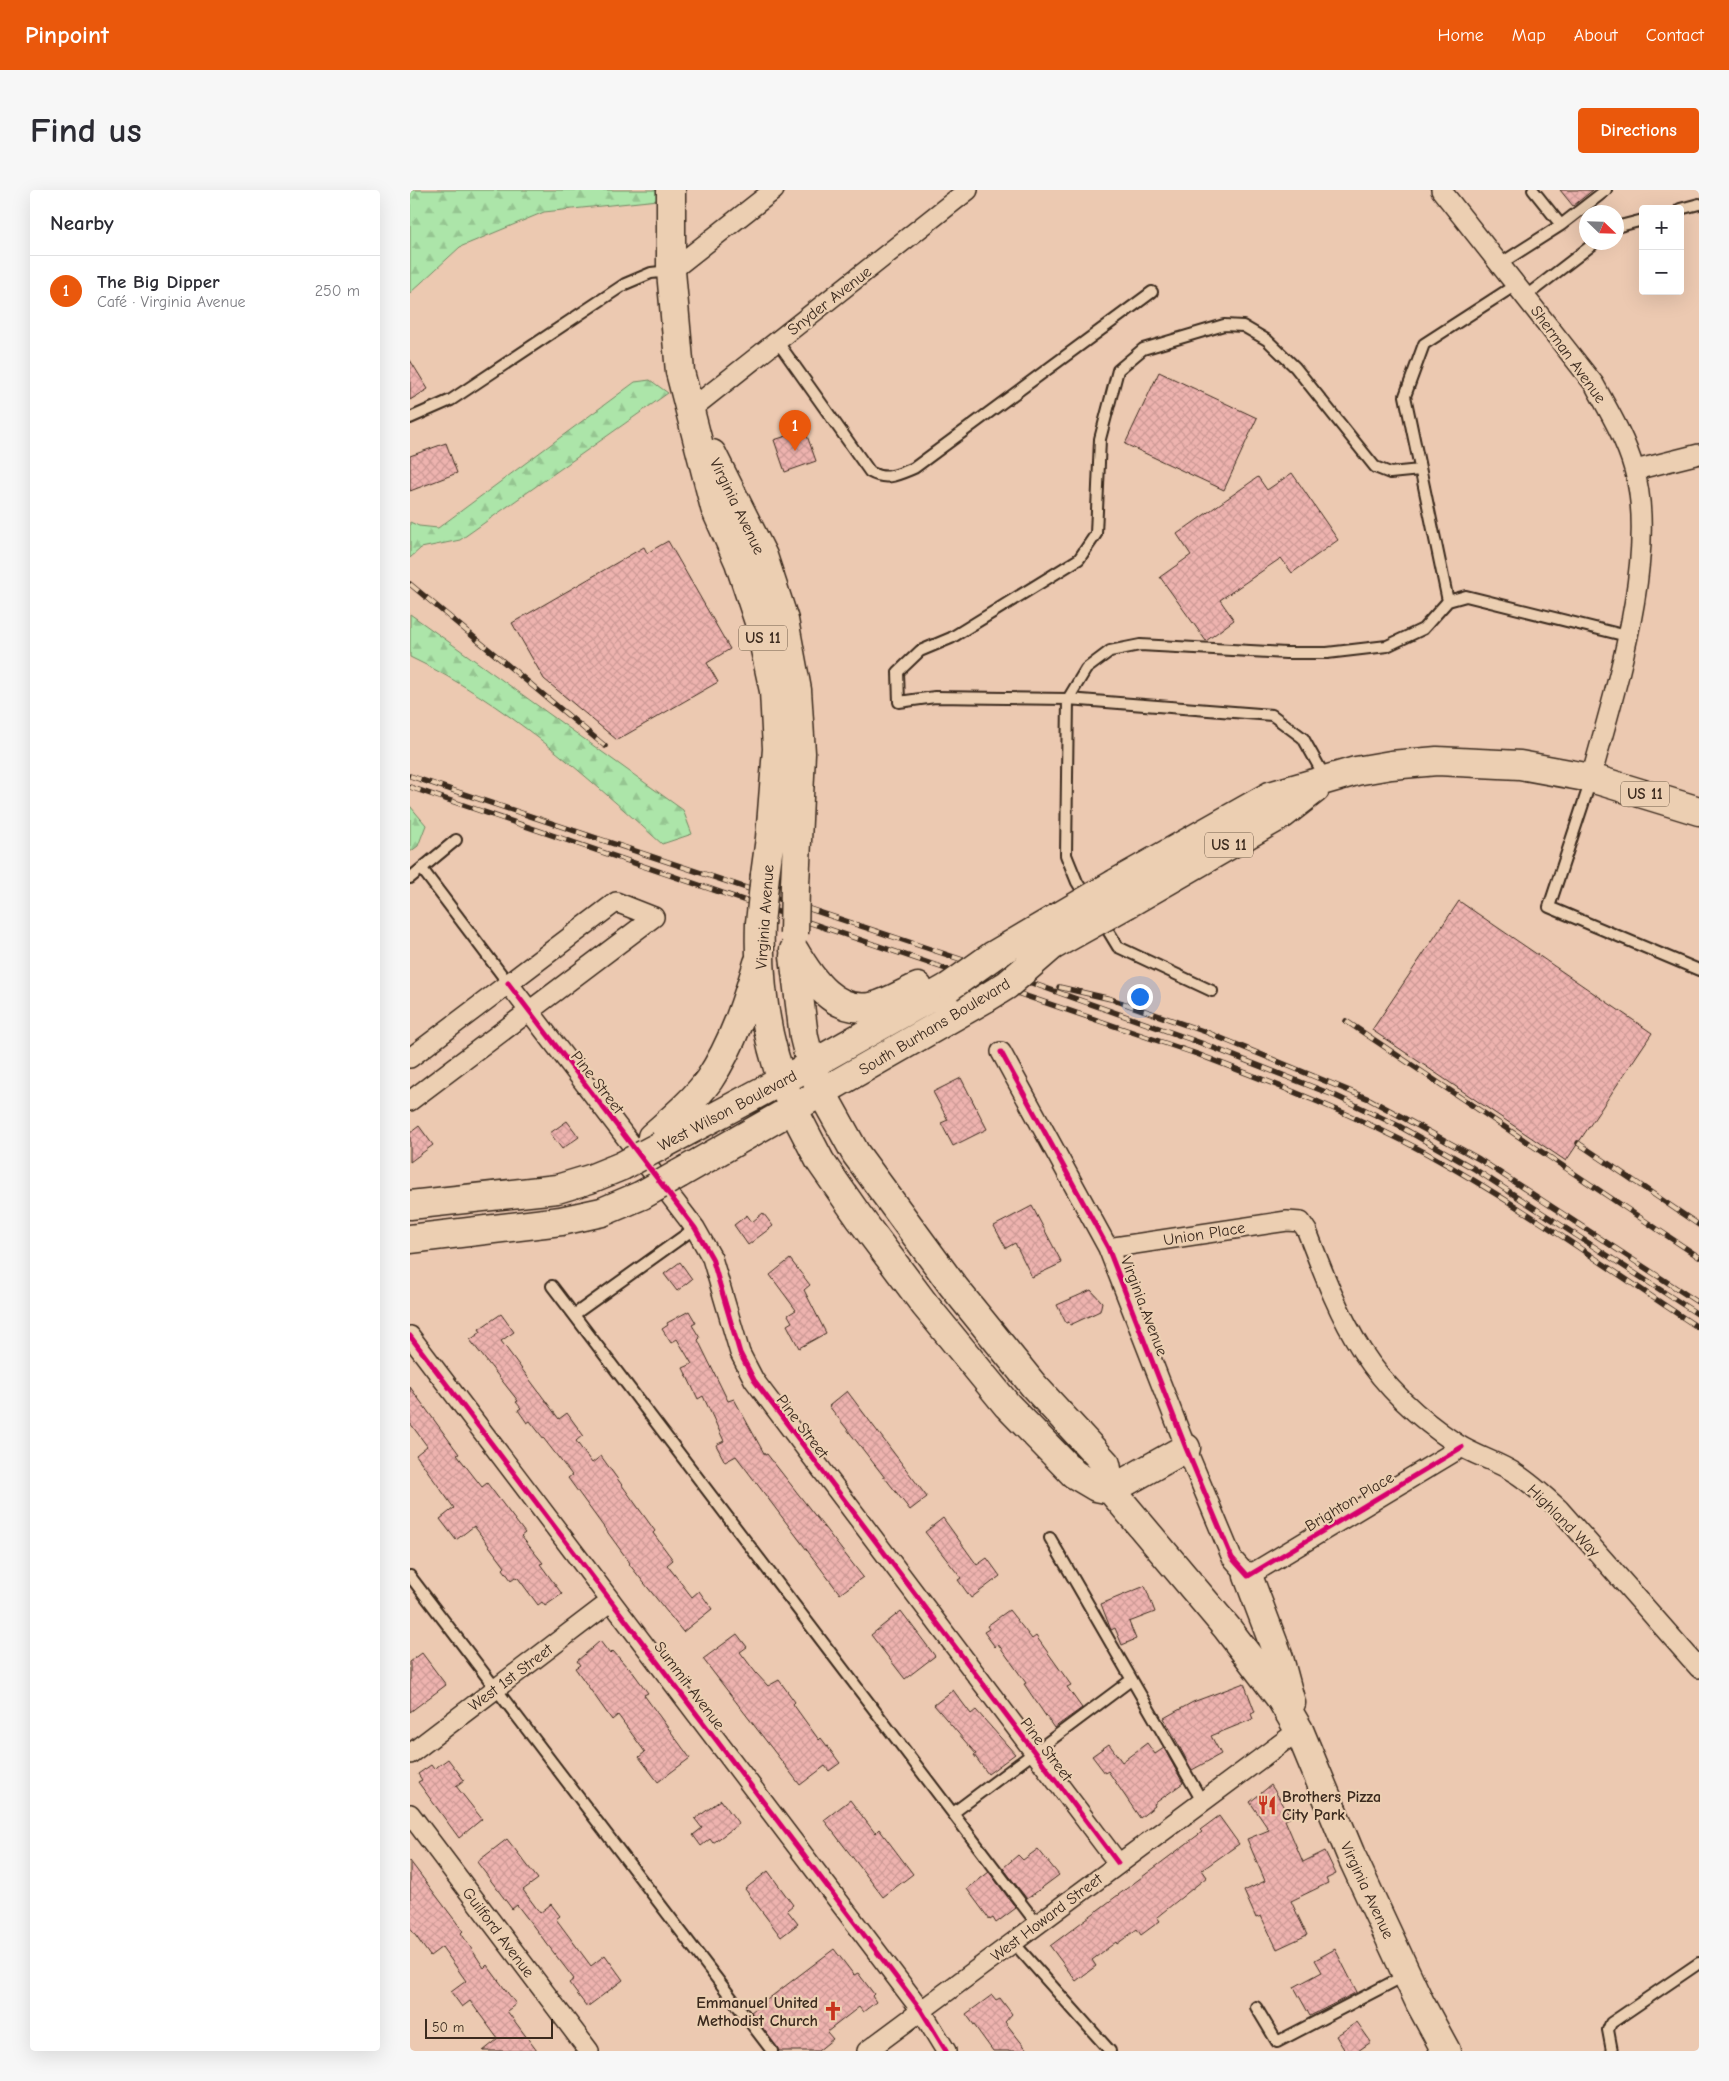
<!DOCTYPE html>
<meta charset="utf-8">
<style>
:root{--surface:#fff;--page:#f7f7f7;--text:#2b2b33;--muted:#7c7c81;--line:#e1e1e2;--accent:#ea580c}
body{margin:0;font-family:"Comic Neue",sans-serif;background:var(--page);color:var(--text)}
.controls{position:absolute;right:15px;top:15px;display:grid;overflow:hidden;border-radius:5px;box-shadow:0 5px 20px #0002}
.controls button{width:45px;height:45px;display:grid;place-items:center;padding:0;border:0;border-bottom:1px solid var(--line);background:var(--surface);color:var(--text);font:25px sans-serif}
.compass{position:absolute;left:1169px;top:15px;width:45px;height:45px;border-radius:50%;background:var(--surface);box-shadow:0 5px 20px #0002;rotate:113deg}
.scale{position:absolute;left:15px;bottom:12px;width:128px;box-sizing:border-box;padding-left:5px;border:2px solid #3b2a1e;border-top:0;font-size:14px;line-height:18px;white-space:nowrap;color:#3b2a1e;-webkit-text-stroke:4px #eccfb2;paint-order:stroke}
.you{position:absolute;left:729px;top:806px;width:18px;height:18px;margin:-12px;border:4px solid #fff;border-radius:50%;background:#1a73e8;box-shadow:0 0 0 8px #1a73e833}
.badge{display:grid;place-items:center;width:32px;height:32px;border-radius:50%;background:var(--accent);color:#fff;font-size:16px;font-weight:700}
.pin{position:absolute;translate:-50% -41px;filter:drop-shadow(0 1px 2px #0008)}
.pin::after{content:'';position:absolute;top:26px;width:18px;height:15px;background:inherit;clip-path:polygon(0 0,100% 0,50% 100%)}
.list{margin:0;padding:0;list-style:none}
h2{display:flex;justify-content:space-between;align-items:center;height:65px;margin:0;padding:0 20px;font-size:21px}
h2 small{font-size:16px;font-weight:400;color:var(--muted)}
.list li{display:grid;grid-template-columns:32px 1fr auto;gap:15px;align-items:center;box-sizing:border-box;height:70px;padding:0 20px;border-top:1px solid var(--line)}
.list b{display:block;font-size:19px;white-space:nowrap}
.list p{margin:0;font-size:16px;white-space:nowrap;color:var(--muted)}
.list em{font-size:16px;font-style:normal;color:var(--muted)}
.map{position:relative;flex:none;width:1289px;height:1861px;overflow:hidden;border-radius:5px}
header{display:flex;align-items:center;gap:30px;box-sizing:border-box;height:70px;padding:0 25px;background:var(--accent);color:#fff}
header strong{font-size:24px}
nav{display:flex;gap:28px;margin-inline-start:auto;font-size:18px}
.intro{display:flex;align-items:center;justify-content:space-between;box-sizing:border-box;height:120px;padding:0 30px}
h1{margin:0;font-size:35px}
.button{padding:12px 22px;border-radius:5px;background:var(--accent);color:#fff;font-size:18px;font-weight:700}
main{display:flex;gap:30px;padding:0 30px}
aside{flex:1;background:var(--surface);border-radius:5px;box-shadow:0 5px 20px #0002}
.map>svg:first-child{display:block}
</style>
<header>
<strong>Pinpoint</strong>
<nav><a>Home</a><a>Map</a><a>About</a><a>Contact</a></nav>
</header>
<div class="intro"><h1>Find us</h1><a class="button">Directions</a></div>
<main>
<aside>
<h2>Nearby<small></small></h2>
<ul class="list">
<li><span class="badge">1</span><div><b>The Big Dipper</b><p>Café · Virginia Avenue</p></div><em>250 m</em></li>
</ul>
</aside>
<div class="map">
<svg width="1289" height="1861" viewBox="0 0 1289 1861">
<defs>
<pattern id="forest-firs" width="22" height="20" patternUnits="userSpaceOnUse" patternTransform="scale(1.25)"><rect width="22" height="20" fill="#ace5a9"/><path d="M5 1l3.5 6h-7zM16 11l3.5 6h-7z" fill="#95c591"/></pattern>
<pattern id="building-cross-hatch" width="8" height="8" patternUnits="userSpaceOnUse" patternTransform="scale(1.25)"><rect width="8" height="8" fill="#eeb3af"/><path d="M0 0l8 8M0 8l8-8" fill="none" stroke="#cd9a96"/></pattern>
</defs>
<rect width="100%" height="100%" fill="#ecc9b1"/>
<filter id="ink" filterUnits="userSpaceOnUse"><feTurbulence type="fractalNoise" baseFrequency=".02" numOctaves="2"/><feDisplacementMap in="SourceGraphic" scale="10" xChannelSelector="R" yChannelSelector="G"/><feConvolveMatrix kernelMatrix="1 2 1 2 8 2 1 2 1" color-interpolation-filters="sRGB"/></filter>
<g filter="url(#ink)">
<path fill="url(#forest-firs)" stroke="#748864" d="M0 0H247L248 10 134 22 50 57 0 103Z
M240 190 258 203 50 350 11 358 0 368V332L9 336 28 338 225 192Z
M0 424 273 620 282 644 252 654C174 584 95 512 0 467Z
M0 616 16 635 8 656 0 662Z"/>
<path fill="url(#building-cross-hatch)" stroke="#3b2a1e" d="M1150 0H1183L1163 16Z
M0 170 18 199 0 210Z
M749 182 847 228 814 300 715 254Z
M395 240 406 271 375 282 364 250Z
M36 253 47 283 0 301V266Z
M882 283 928 350 882 383 871 368 810 410 824 430 796 451 750 387 781 365 767 344 848 287 857 300Z
M258 351 320 459 297 473 308 492 207 550 134 489 102 433 234 357 237 363Z
M1049 711 1242 843 1156 971 962 840Z
M551 888 577 939 543 956 531 933 538 930 523 902Z
M157 931 169 947 152 959 140 943Z
M9 936 23 955 0 972V943Z
M622 1016 652 1073 622 1087 605 1053 596 1058 584 1036Z
M353 1023 363 1036 338 1055 324 1035 337 1025 342 1032Z
M380 1069 400 1095 394 1100 416 1143 389 1158 377 1135 382 1132 378 1125 386 1120 360 1085Z
M270 1072 282 1089 267 1101 254 1084Z
M681 1100 692 1112 690 1121 660 1135 659 1132 656 1133 647 1115Z
M279 1121 286 1133 282 1135 290 1148 288 1150 318 1211 324 1209 355 1265 357 1264 453 1387 430 1404 326 1266 315 1272 306 1255 314 1251 293 1206 288 1209 273 1178 282 1174 267 1149 261 1153 252 1139 258 1135 257 1133Z
M91 1124 104 1142 91 1151 149 1229 157 1223 173 1245 166 1251 182 1273 191 1266 245 1341 243 1343 263 1370 257 1375 282 1407 289 1401 302 1419 273 1442 219 1374 220 1373 158 1288 162 1285 120 1231 117 1233 108 1220 111 1218 106 1212 108 1211 60 1150 71 1142 69 1139Z
M0 1197 49 1264 47 1265 72 1297 77 1293 115 1343 111 1346 133 1373 130 1374 152 1404 135 1416 132 1412 128 1415 108 1388 105 1387 101 1390 93 1379 95 1377 64 1336 46 1350 30 1329 44 1318 6 1265 17 1256 0 1233Z
M437 1201 517 1307 500 1320 419 1216Z
M533 1328 567 1375 577 1368 590 1386 561 1408 548 1390 551 1388 515 1342Z
M735 1396 745 1422 719 1432 726 1449 712 1455 705 1438 701 1440 691 1414Z
M599 1420 622 1449 626 1446 661 1495 657 1497 672 1518 644 1538 614 1494 616 1493 588 1454 585 1457 574 1442 579 1439 577 1436Z
M491 1421 525 1466 495 1489 461 1445Z
M327 1444 337 1457 330 1462 346 1483 358 1496 369 1490 385 1512 383 1514 409 1550 411 1548 430 1573 419 1581 415 1576 390 1595 293 1469Z
M190 1451 200 1464 203 1461 218 1478 219 1477 238 1503 234 1505 280 1568 248 1592 229 1567 235 1562 208 1525 202 1530 165 1478 170 1475 167 1471Z
M12 1463 36 1495 0 1522V1472Z
M834 1493 845 1522 841 1524 843 1529 801 1546 811 1564 782 1580 754 1528 783 1512Z
M543 1500 561 1524 566 1520 605 1564 578 1584 564 1565 566 1564 524 1515Z
M737 1553 745 1564 754 1558 773 1593 744 1614 745 1616 730 1628 698 1581 695 1583 682 1566 699 1554 712 1572Z
M38 1569 54 1590 46 1596 72 1629 49 1648 8 1592 12 1590 8 1584 21 1575 24 1579Z
M861 1595 881 1627 875 1630 893 1672 915 1661 926 1684 916 1689 918 1693 881 1711 897 1745 867 1759 851 1726 846 1728 834 1701 855 1691 837 1649 859 1640 840 1612Z
M311 1610 329 1634 303 1653 300 1649 291 1656 283 1645 292 1638 285 1629Z
M440 1610 465 1643 469 1639 503 1684 473 1707 414 1630Z
M809 1626 829 1654 792 1680 797 1687 747 1727 750 1731 731 1745 727 1739 707 1754 706 1752 682 1770 686 1776 666 1791 640 1756 792 1642 790 1640Z
M97 1649 128 1689 113 1700 130 1723 141 1714 150 1726 146 1729 181 1776 195 1765 213 1790 177 1817 159 1793 164 1789 107 1715 102 1719 67 1672Z
M628 1659 649 1685 617 1709 593 1678 608 1665 613 1670Z
M0 1671 53 1741 51 1743 74 1778 77 1775 106 1814 97 1821 127 1861H73L88 1849 60 1811 52 1817 41 1802 56 1791 32 1757 20 1766 0 1738Z
M358 1681 383 1715 377 1720 388 1734 371 1747 335 1699Z
M579 1682 606 1718 586 1733 583 1728 580 1730 557 1699Z
M424 1759 444 1785 448 1783 464 1804 462 1806 466 1812 453 1822 449 1817 417 1842 423 1849 408 1861H369L341 1822Z
M925 1759 947 1802 900 1826 884 1797 912 1782 905 1770Z
M582 1805 586 1810 590 1808 602 1824 595 1832 618 1861H583L556 1824Z
M947 1832 961 1852 948 1861H935L926 1846Z"/>
<g fill="none" stroke-linecap="round" stroke-linejoin="round">
<defs>
<path id="service" d="M1123 0 1151 35
M1270 19 1289 14
M1206 37 1233 30
M1090 74 1151 35 1196 0
M1116 106 1186 52
M367 151 460 282C476 291 487 285 504 278L742 102
M0 228 41 210 215 94 241 83 260 81
M1038 411 995 206 1014 154 1107 94
M916 589 893 548 862 525 658 509 525 507 489 512 488 482 510 461 541 448 669 369 686 344 690 249 708 180 733 159 814 135 833 136 857 150 885 177 965 277 980 283 1010 280
M1181 590 1139 717 1289 780
M12 679 98 793
M0 688 46 650
M677 708 667 692 656 665 658 509 676 479 700 461 730 455 876 463H917L977 456 1013 439 1038 411 1056 406 1217 446
M691 729 708 757 802 801
M142 1096 627 1734
M165 1124 285 1038
M640 1348 792 1611
M0 1386 362 1861
M543 1623 721 1490
M603 1752 700 1861
M846 1817 867 1852 996 1785
M1202 1861 1198 1840 1201 1833 1289 1773"/>
<path id="minor" d="M1031 0 1184 194C1199 221 1216 250 1224 279 1249 366 1204 502 1181 588
M261 81 364 0
M280 220 558 0
M1225 280 1289 264
M98 793 285 1038 302 1068 330 1163 344 1190 708 1673
M591 862 698 1058 776 1258 822 1368 838 1386 1052 1257
M0 868 206 712 244 727
M0 911 244 727
M698 1058 877 1031 891 1032 897 1041C933 1136 958 1195 1047 1254 1065 1266 1087 1271 1105 1283 1121 1293 1135 1306 1149 1319L1289 1478
M0 1146 511 1820 536 1861
M0 1564 201 1411
M0 1624 179 1861
M457 1861 889 1540"/>
<path id="secondary" d="M403 880 411 901 446 964 543 1096 624 1196 696 1274 701 1300 817 1438 871 1509 889 1540 940 1663 1010 1813 1036 1861
M383 919 410 971 449 1027 515 1115 597 1215 664 1284 686 1297 701 1300
M701 1300 776 1258
M838 1386 869 1468 881 1513"/>
<path id="primary" d="M261 0V81L270 182 305 318 329 372 349 432 364 501 367 559 360 648 355 685
M302 264 353 366 374 430 387 500 391 563 385 695
M706 693 860 606 946 581 981 575 1027 571 1110 575 1181 588 1289 621
M717 714 873 624 905 599
M350 733C348 793 355 850 378 906
M384 760C401 789 425 826 465 816 479 812 494 803 508 797
M384 766 394 847 401 875
M242 947C262 929 283 912 299 890 323 854 336 813 348 773
M250 956 401 875 539 797
M269 984 576 808
M0 1015 147 999 180 989 212 976
M0 1049 151 1031 192 1022 232 1005"/>
</defs>
<use href="#service" stroke="#3b2a1e" stroke-width="14"/>
<use href="#minor" stroke="#3b2a1e" stroke-width="22"/>
<use href="#secondary" stroke="#3b2a1e" stroke-width="31"/>
<use href="#primary" stroke="#3b2a1e" stroke-width="31"/>
<use href="#service" stroke="#eccfb2" stroke-width="10"/>
<use href="#minor" stroke="#eccfb2" stroke-width="19"/>
<use href="#secondary" stroke="#eccfb2" stroke-width="28"/>
<use href="#primary" stroke="#eccfb2" stroke-width="28"/>
<defs>
<path id="rail" d="M0 394 195 556
M0 586 613 790 791 853 926 906 989 936 1063 978 1289 1125
M0 597 787 864C865 894 942 923 1016 963 1111 1015 1199 1079 1289 1138
M649 797 701 809 796 842 959 909 1069 969 1289 1113
M936 831 1289 1067
M1168 953 1289 1035"/>
</defs>
<use href="#rail" stroke="#3b2a1e" stroke-width="5.5"/>
<use href="#rail" stroke="#eccfb2" stroke-width="4" stroke-dasharray="11" stroke-linecap="butt"/>
<defs>
<path id="primary-bridge" d="M350 733 355 685
M384 744 385 695
M539 797 584 765 706 693
M576 808 597 795 642 756 717 714
M212 976 250 956
M232 1005 269 984"/>
</defs>
<use href="#primary-bridge" stroke="#3b2a1e" stroke-width="31" stroke-linecap="butt"/>
<use href="#primary-bridge" stroke="#eccfb2" stroke-width="28"/>
<defs>
<path id="cycleway" d="M98 793 285 1038 302 1068 330 1163 344 1190 708 1673
M591 862 698 1058 776 1258 822 1368 838 1386 1052 1257
M0 1146 511 1820 536 1861"/>
</defs>
<use href="#cycleway" stroke="#eccfb2" stroke-width="8"/>
<use href="#cycleway" stroke="#d6006c" stroke-width="5"/>
</g>
</g>
<defs>
<symbol id="restaurant-bare" viewBox="-9 -9 18 18"><path d="M-5-6h1v4h1v-4h1v4h1v-4h1v5L-1.5 .5V6h-2V.5L-5-1ZM5-6V6H3V1.5H1.5Q1.5-4 5-6Z" fill="#c8321e" stroke="#eccfb2" stroke-width="2.5" paint-order="stroke"/></symbol>
<symbol id="church-bare" viewBox="-9 -9 18 18"><path d="M-1.2-6h2.4v3.5h3.3v2.4h-3.3V6h-2.4V-.1h-3.3v-2.4h3.3Z" fill="#c8321e" stroke="#eccfb2" stroke-width="2.5" paint-order="stroke"/></symbol>
</defs>
<g fill-rule="evenodd">
<use href="#restaurant-bare" x="843" y="1601" width="28" height="28"/>
<use href="#church-bare" x="409" y="1807" width="28" height="28"/>
</g>
<g text-anchor="middle" stroke-width="4.5" stroke-linejoin="round" paint-order="stroke">
<g fill="#eccfb2" stroke="#705c4a" stroke-width="1">
<rect x="329" y="435.5" width="48" height="25" rx="4"/>
<rect x="1211" y="591.5" width="48" height="25" rx="4"/>
<rect x="795" y="642.5" width="48" height="25" rx="4"/>
</g>
<g font-size="15" font-weight="bold" fill="#3b2a1e">
<text x="353" y="453">US 11</text>
<text x="1235" y="609">US 11</text>
<text x="819" y="660">US 11</text>
</g>
<g font-size="16" fill="#3b2a1e" stroke="#eccfb2">
<text transform="translate(419 110) rotate(-38)" y="6">Snyder Avenue</text>
<text transform="translate(1159 164) rotate(54)" y="6">Sherman Avenue</text>
<text transform="translate(328 316) rotate(64)" y="6">Virginia Avenue</text>
<text transform="translate(354 727) rotate(-86)" y="6">Virginia Avenue</text>
<text transform="translate(524 836) rotate(-31)" y="6">South Burhans Boulevard</text>
<text transform="translate(188 892) rotate(52)" y="6">Pine Street</text>
<text transform="translate(317 920) rotate(-28)" y="6">West Wilson Boulevard</text>
<text transform="translate(794 1043) rotate(-9)" y="6">Union Place</text>
<text transform="translate(735 1116) rotate(69)" y="6">Virginia Avenue</text>
<text transform="translate(393 1236) rotate(53)" y="6">Pine Street</text>
<text transform="translate(939 1311) rotate(-31)" y="6">Brighton Place</text>
<text transform="translate(1154 1330) rotate(45)" y="6">Highland Way</text>
<text transform="translate(100 1487) rotate(-37)" y="6">West 1st Street</text>
<text transform="translate(280 1495) rotate(53)" y="6">Summit Avenue</text>
<text transform="translate(637 1559) rotate(53)" y="6">Pine Street</text>
<text transform="translate(958 1700) rotate(65)" y="6">Virginia Avenue</text>
<text transform="translate(636 1727) rotate(-37)" y="6">West Howard Street</text>
<text transform="translate(89 1742) rotate(53)" y="6">Guilford Avenue</text>
</g>
<g font-size="16" font-weight="bold" fill="#3b2a1e" stroke="#eccfb2" text-anchor="start">
<text x="872" y="1612">Brothers Pizza<tspan x="872" dy="18">City Park</tspan></text>
<text x="408" y="1818" text-anchor="end">Emmanuel United<tspan x="408" dy="18">Methodist Church</tspan></text>
</g>
</g>
</svg>
<div class="controls">
<button>+</button>
<button>−</button>
</div>
<svg class="compass" viewBox="-18 -18 36 36"><path d="M0-13l5 13h-10z" fill="#e53935"/><path d="M0 13l5-13h-10z" fill="#7c7c81"/></svg>
<div class="scale">50 m</div>
<div class="you"></div>
<div class="pin badge" style="left:385px;top:261px">1</div>
</div>
</main>
